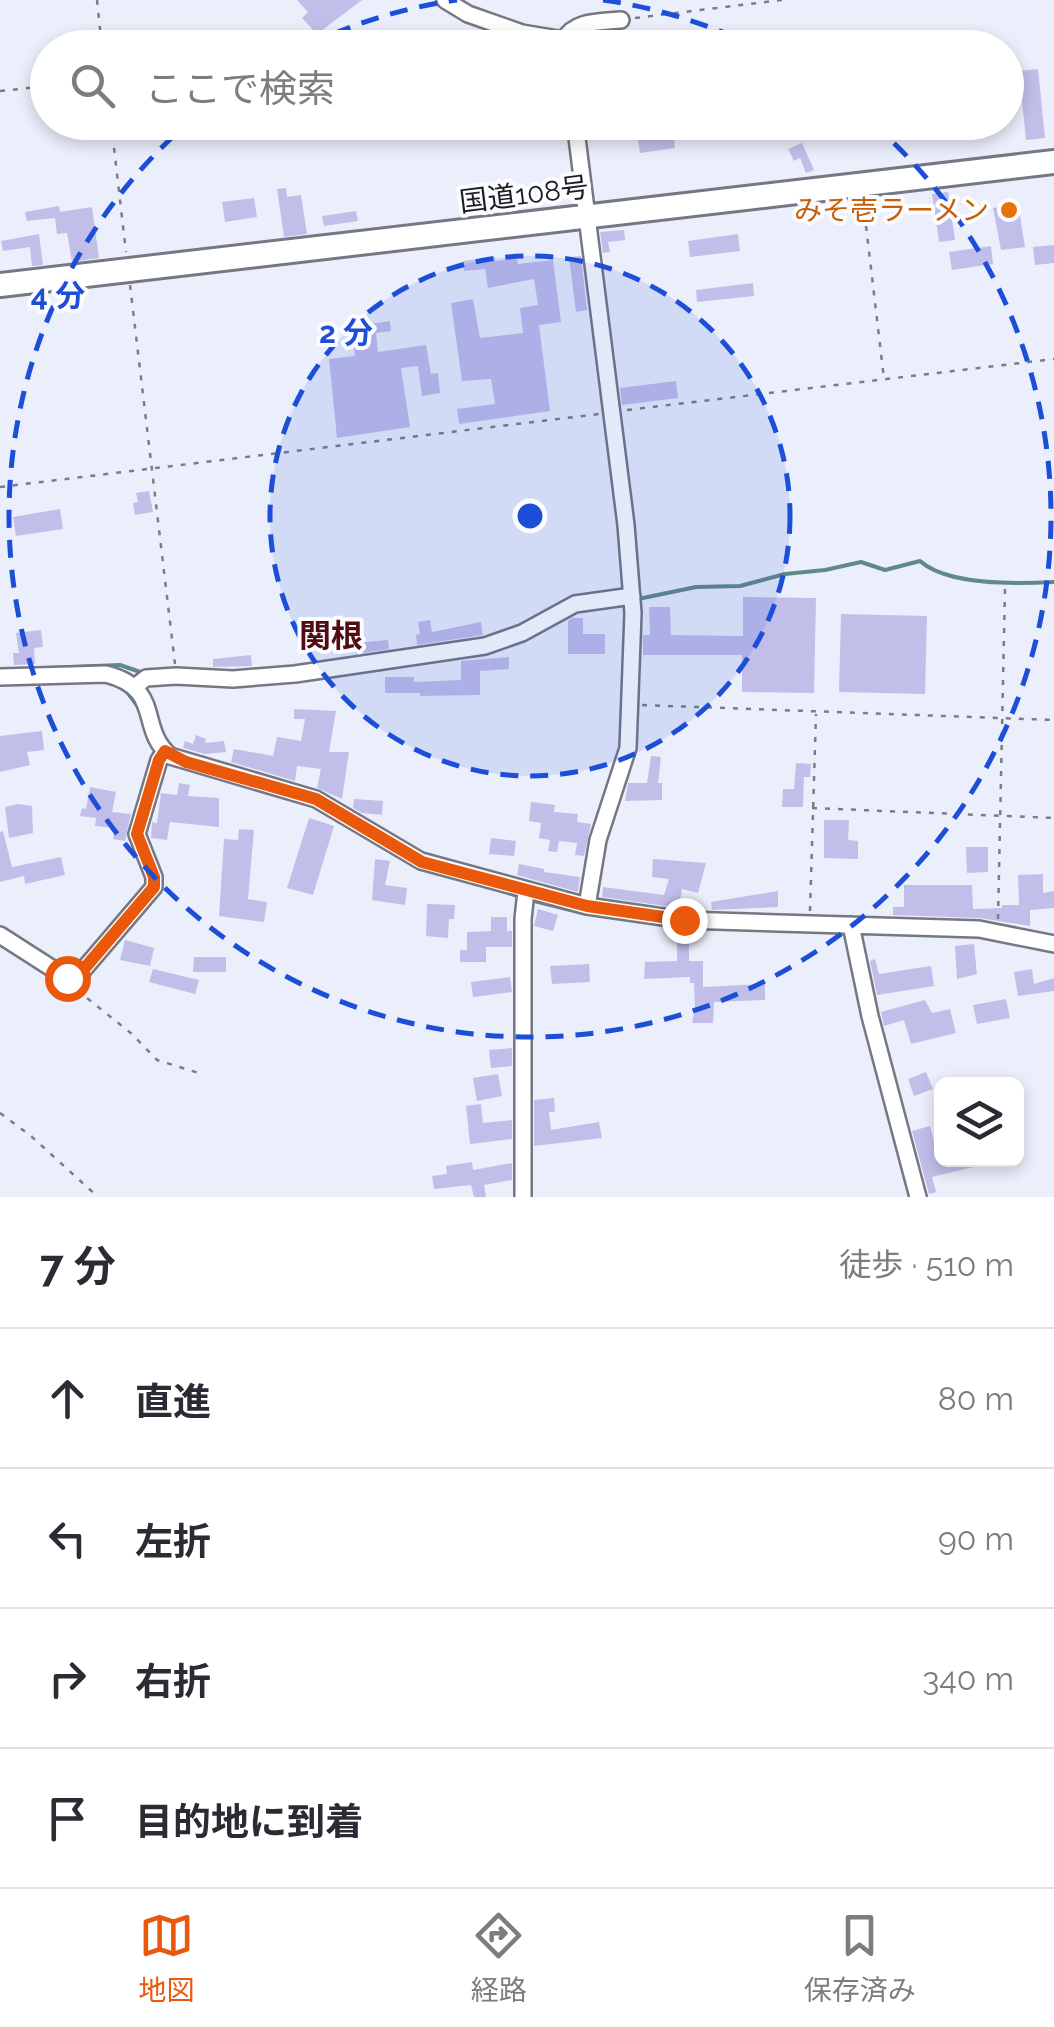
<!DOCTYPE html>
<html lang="ja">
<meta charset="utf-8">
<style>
:root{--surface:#fff;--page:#f2f2f3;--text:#2b2b33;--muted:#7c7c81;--line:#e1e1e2;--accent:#ea580c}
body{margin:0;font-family:Raleway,"Noto Sans JP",sans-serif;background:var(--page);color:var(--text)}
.controls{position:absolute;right:30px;bottom:30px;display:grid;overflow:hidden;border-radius:15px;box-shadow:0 5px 15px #0003}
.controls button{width:90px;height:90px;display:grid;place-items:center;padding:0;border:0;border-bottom:2px solid var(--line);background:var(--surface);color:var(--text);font:50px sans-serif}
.stop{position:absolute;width:30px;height:30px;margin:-22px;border:8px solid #ea580c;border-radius:50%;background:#fff}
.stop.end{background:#ea580c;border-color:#fff;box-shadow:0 2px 10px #0008}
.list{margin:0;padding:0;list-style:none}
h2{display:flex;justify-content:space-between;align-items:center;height:130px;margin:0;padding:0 40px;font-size:42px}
h2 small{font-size:32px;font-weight:400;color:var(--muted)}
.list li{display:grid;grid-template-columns:65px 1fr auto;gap:30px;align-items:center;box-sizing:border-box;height:140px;padding:0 40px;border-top:2px solid var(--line)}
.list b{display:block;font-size:38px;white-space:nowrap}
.list em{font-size:32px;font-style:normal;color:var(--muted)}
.icon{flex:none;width:55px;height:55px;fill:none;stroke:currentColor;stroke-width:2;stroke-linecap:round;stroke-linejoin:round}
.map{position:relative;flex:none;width:1054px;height:1197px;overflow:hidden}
.search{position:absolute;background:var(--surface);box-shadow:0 5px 15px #0003;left:30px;right:30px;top:30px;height:110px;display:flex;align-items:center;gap:25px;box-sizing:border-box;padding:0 35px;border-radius:55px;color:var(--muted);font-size:38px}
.sheet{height:690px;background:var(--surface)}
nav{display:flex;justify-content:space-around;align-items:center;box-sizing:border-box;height:140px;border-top:2px solid var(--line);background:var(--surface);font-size:28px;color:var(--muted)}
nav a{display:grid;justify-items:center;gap:5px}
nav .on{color:var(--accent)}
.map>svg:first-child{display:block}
</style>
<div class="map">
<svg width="1054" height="1197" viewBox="0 0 1054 1197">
<rect width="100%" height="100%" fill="#ebeffb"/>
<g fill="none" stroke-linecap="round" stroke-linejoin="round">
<path stroke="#61888b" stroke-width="4" d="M638 599 696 587 740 586 785 574 825 570 861 562 885 570 920 561C948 586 1017 584 1054 582
M47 668 120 665 146 674
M0 669H28
M127 692 139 708
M395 854 412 864
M489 887 518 896
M530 900 583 913"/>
</g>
<path fill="#c1bfe9" d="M297 0H362L317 34 302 18 308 12Z
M609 32 611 46 586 48 584 36Z
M1038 69 1045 138 1026 140 1019 71Z
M673 129 675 148 640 153 637 134Z
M802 143 814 170 806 173 800 158 794 161 788 149Z
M286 188 287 197 301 195 307 234 284 237 277 189Z
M948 192 955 240 939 242 932 194Z
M254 198 257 217 225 222 222 202Z
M1018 204 1025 247 1001 250 993 208Z
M59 206 60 212 92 207 99 258 72 262 67 233 57 234 55 218 27 221 25 212Z
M356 211 358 221 324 226 322 216Z
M624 230 625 240 608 242 610 252 603 253 600 232Z
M39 234 43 265 32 266 30 247 3 251 1 241Z
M738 234 740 251 690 257 688 241Z
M1054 245V263L1035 265 1033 247Z
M991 246 993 264 952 270 949 252Z
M581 256 587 310 576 312 569 257Z
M495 257V261L517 258 518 264 553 260 561 322 539 325 550 411 459 424 457 409 495 404 491 379 462 381 451 303 473 299 480 338 523 333 520 308 538 305 534 279 488 288 485 269 464 271 463 261Z
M753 283 754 296 697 302 696 290Z
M390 321 391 331 376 333 378 352 426 345 431 374 438 373 440 393 422 396 418 366 401 368 410 427 337 438 329 359 355 356 351 327Z
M676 381 678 398 622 405 620 388Z
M149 491 153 512 135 515 133 503 138 502 136 493Z
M60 509 63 529 16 536 13 517Z
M743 597 816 598 814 693 742 692V655H643V635H650L649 607H670L671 635 743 636Z
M841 614 927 616 925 694 839 692Z
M572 618H583V634H605V654H568V621Z
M430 620 432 632 481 622 483 635 417 645 416 635 420 634 418 622Z
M363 628 365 642 388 640 389 649 356 654 354 629Z
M41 630 43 647 34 648 35 664 14 665 13 653H19L16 633Z
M251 655 252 666 213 667V659Z
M509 657V669L480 671V695L420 696V693H385V677H414V682L461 680V661Z
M294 709 336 711 329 752H349L342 799 317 788 321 769 297 766 295 781 231 762 234 749 273 756 277 737 301 741 305 719H294Z
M42 731 44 750 27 752 30 765 0 772V736Z
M196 735 206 739 205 743 224 741 226 752 205 754 183 748 185 741 193 744Z
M651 756 661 757 658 783H662V800L625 801 628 783H647Z
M796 763 811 764 810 777H804L803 807H782L783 789H794Z
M179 783 190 785 188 796 219 798V827L170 822 167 840 151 838 152 822 157 823 161 793 177 795Z
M90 787 116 792 112 812 131 814 125 841 113 839 115 828 95 826 96 818 80 816 82 808 86 809Z
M354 799 383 801 382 815 362 813 353 808Z
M531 802 555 805 554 812 578 814 577 822 591 824 584 856 575 855 577 843 559 841 557 852 548 851 550 840 539 838 541 823 529 821Z
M17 804 32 806 33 833 9 838 5 807Z
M309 818 334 826 313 895 287 888Z
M824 820H849L848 840 858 841V859L824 858Z
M239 829 254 830 248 899 267 902 264 922 219 916 224 839 238 840Z
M3 831 12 867 61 857 65 875 25 884 24 876 0 882V832Z
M491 838 516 841 514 856 489 854Z
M966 847H988V872L967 873Z
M375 859 390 861 385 885 407 888 405 905 372 900Z
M653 859 706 863 698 893 682 889 679 908 602 897 603 887 664 895 669 879 652 877Z
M519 864 544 869V872L580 877 578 892 517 875Z
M1043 874V893L1054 891V908L1030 910V926L979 918 893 915V907H904V885H972L973 909 1002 908V905H1019L1018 875Z
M778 891V907L712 910 711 902Z
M427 904 455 905 454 919H449L448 938 426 936Z
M538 909 558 915 553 931 534 926Z
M491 917H507V931H512V947H486V962H460V950H467V932L491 931Z
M677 933H689V961H703V987L765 984V1000L714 1002 713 1023H692L695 1008 694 983H690V977L644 979 645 962 677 961Z
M125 940 154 948 150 966 120 960Z
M974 944 977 974 957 979 955 946Z
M194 957H226V972H193Z
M875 959 879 974 931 966 934 986 877 995 870 961Z
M589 964 590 982 552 984 550 966Z
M153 969 199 980 195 994 149 982Z
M1032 969 1034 984 1054 978V991L1018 996 1014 972Z
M510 977 512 992 473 997 471 982Z
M1006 999 1010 1018 977 1024 973 1005Z
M925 1000 932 1013 950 1009 956 1033 911 1044 904 1020 884 1026 881 1012Z
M512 1048V1066L491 1068 489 1050Z
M926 1072 933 1089 914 1096 908 1079Z
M498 1074 502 1096 477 1101 473 1078Z
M554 1098 555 1112H549L551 1130 599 1122 602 1138 534 1146V1100Z
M481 1104 483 1123 512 1120V1139L470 1144 466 1106Z
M930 1126 938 1157 971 1160 973 1167 932 1177 936 1192 929 1194 912 1131Z
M472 1162 473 1170 512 1163V1180L484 1185 486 1197H474L471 1185 434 1189 432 1176 447 1174 446 1166Z"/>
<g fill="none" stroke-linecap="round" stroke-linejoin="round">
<defs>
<path id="minor" d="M445 0 468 14 522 33 564 40 567 48
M564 40C574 20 601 22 621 20
M575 122 626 525 633 613 628 748 598 840 587 906
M0 677 106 674C164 689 137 727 170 756L316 799 421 861 587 906 684 920 979 929 1054 944
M136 686 146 678 176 676 233 679 295 674 485 646 522 633 575 604 632 596
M851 925 870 1016 918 1197
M0 935 67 978 72 980 78 976 154 887V877L137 834 159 760 165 751
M523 1197V919L526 891"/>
<path id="highway" d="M0 285 1054 162"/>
</defs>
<use href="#minor" stroke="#757782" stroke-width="20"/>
<use href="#highway" stroke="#757782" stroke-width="28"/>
<path stroke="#7b7d85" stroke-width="2.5" stroke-dasharray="5 8" stroke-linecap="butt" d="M97 0 102 48
M635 18 782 0
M0 91 48 86
M111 122 126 252
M863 200 884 379
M130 285 175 664
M627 410 1054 359
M0 487 599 414
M642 705 1054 720
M812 808 1054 818
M810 911 816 714
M998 919 1005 588
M77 990 132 1034 157 1060 202 1074
M0 1113 31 1136 98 1197"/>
<use href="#minor" stroke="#fff" stroke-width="15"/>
<use href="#highway" stroke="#fff" stroke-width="22"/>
</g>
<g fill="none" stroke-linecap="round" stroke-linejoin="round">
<path stroke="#ea580c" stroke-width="12" d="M67 978 72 980 78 976 154 887V877L137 834 159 760 165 751 186 762 316 799 422 862 587 906 684 920"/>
</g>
<circle cx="530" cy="516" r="260" fill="#1d4ed8" fill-opacity=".12"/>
<g fill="none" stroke="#1d4ed8" stroke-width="5" stroke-dasharray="18 12">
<circle cx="530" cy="516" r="260"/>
<path d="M306 46A521 521 0 0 1 457 0M603 0A521 521 0 0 1 754 46M872 123A521 521 0 1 1 188 123"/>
</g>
<circle fill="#e8710a" stroke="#fcfcff" stroke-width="4" cx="1009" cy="210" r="10"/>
<g text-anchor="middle" stroke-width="8" stroke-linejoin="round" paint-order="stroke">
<g font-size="28" fill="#1a1b1f" stroke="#fcfcff">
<text transform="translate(524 194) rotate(-7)" y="10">国道108号</text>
</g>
<g font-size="28" fill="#c56008" stroke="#fcfcff" text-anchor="end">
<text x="989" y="220">みそ壱ラーメン</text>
</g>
<g font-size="32" font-weight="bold" fill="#510c10" stroke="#fcfcff">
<text x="331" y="647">関根</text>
</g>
</g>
<circle cx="530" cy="516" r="15" fill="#1d4ed8" stroke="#fcfcff" stroke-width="5"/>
<g font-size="30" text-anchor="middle" font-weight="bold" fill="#1d4ed8" stroke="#fcfcff" stroke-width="8" stroke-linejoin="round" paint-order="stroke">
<text x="58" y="306">4 分</text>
<text x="346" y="343">2 分</text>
</g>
</svg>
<div class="controls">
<button><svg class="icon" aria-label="layers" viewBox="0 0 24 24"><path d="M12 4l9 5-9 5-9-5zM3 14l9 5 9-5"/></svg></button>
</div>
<div class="stop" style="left:67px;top:978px"></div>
<div class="stop end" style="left:684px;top:920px"></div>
<div class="search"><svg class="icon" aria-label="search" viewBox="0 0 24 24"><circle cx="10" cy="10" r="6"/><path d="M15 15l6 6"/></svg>ここで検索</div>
</div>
<section class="sheet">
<h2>7 分<small>徒歩 · 510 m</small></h2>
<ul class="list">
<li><svg class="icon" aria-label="ahead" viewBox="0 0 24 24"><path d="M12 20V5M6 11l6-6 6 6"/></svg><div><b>直進</b></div><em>80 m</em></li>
<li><svg class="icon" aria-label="left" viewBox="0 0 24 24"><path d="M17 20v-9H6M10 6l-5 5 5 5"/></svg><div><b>左折</b></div><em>90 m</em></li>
<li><svg class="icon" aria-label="right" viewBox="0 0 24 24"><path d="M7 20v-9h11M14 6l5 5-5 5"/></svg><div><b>右折</b></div><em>340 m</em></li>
<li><svg class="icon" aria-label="arrive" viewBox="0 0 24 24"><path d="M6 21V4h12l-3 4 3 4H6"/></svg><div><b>目的地に到着</b></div></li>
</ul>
</section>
<nav>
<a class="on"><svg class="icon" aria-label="map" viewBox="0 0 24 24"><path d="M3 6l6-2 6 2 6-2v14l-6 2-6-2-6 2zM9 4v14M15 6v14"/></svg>地図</a>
<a><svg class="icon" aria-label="directions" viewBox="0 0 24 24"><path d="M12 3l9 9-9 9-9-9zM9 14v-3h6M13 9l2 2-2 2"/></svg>経路</a>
<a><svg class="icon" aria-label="saved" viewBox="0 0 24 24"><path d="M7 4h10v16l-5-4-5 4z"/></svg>保存済み</a>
</nav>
